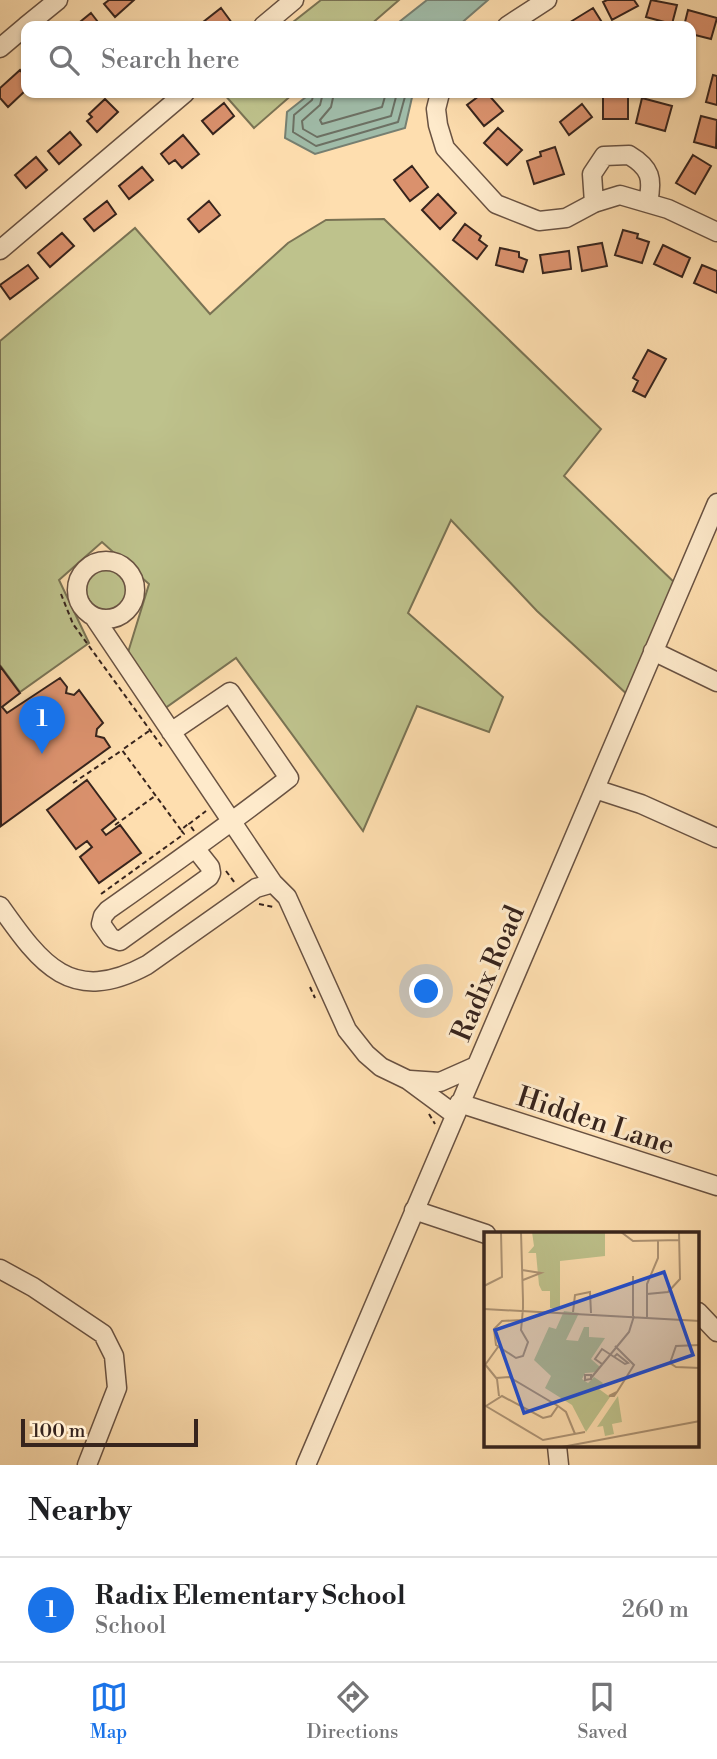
<!DOCTYPE html>
<style>
:root{--surface:#fff;--page:#f6f6f6;--text:#202124;--muted:#757577;--line:#e0e0e0;--accent:#1a73e8}
body{margin:0;font-family:"Libre Bodoni",serif;background:var(--page);color:var(--text)}
.scale{position:absolute;left:21px;bottom:18px;width:177px;box-sizing:border-box;padding-left:7px;border:4px solid #37241d;border-top:0;font-size:19px;line-height:24px;white-space:nowrap;color:#37241d;-webkit-text-stroke:5px #feeacb;paint-order:stroke}
.you{position:absolute;left:427px;top:992px;width:24px;height:24px;margin:-18px;border:5px solid #fff;border-radius:50%;background:#1a73e8;box-shadow:0 0 0 10px #1a73e833}
.badge{display:grid;place-items:center;width:46px;height:46px;border-radius:50%;background:var(--accent);color:#fff;font-size:23px;font-weight:700}
.pin{position:absolute;translate:-50% -58px;filter:drop-shadow(0 2px 4px #0008)}
.pin::after{content:'';position:absolute;top:37px;width:24px;height:21px;background:inherit;clip-path:polygon(0 0,100% 0,50% 100%)}
.list{margin:0;padding:0;list-style:none}
h2{display:flex;justify-content:space-between;align-items:center;height:91px;margin:0;padding:0 28px;font-size:30px}
h2 small{font-size:23px;font-weight:400;color:var(--muted)}
.list li{display:grid;grid-template-columns:46px 1fr auto;gap:21px;align-items:center;box-sizing:border-box;height:105px;padding:0 28px;border-top:2px solid var(--line)}
.list b{display:block;font-size:26px;white-space:nowrap}
.list p{margin:0;font-size:23px;white-space:nowrap;color:var(--muted)}
.list em{font-size:23px;font-style:normal;color:var(--muted)}
.icon{flex:none;width:38px;height:38px;fill:none;stroke:currentColor;stroke-width:2;stroke-linecap:round;stroke-linejoin:round}
.map{position:relative;flex:none;width:717px;height:1465px;overflow:hidden}
.search{position:absolute;background:var(--surface);box-shadow:0 2px 5px #0004;left:21px;right:21px;top:21px;height:77px;display:flex;align-items:center;gap:18px;box-sizing:border-box;padding:0 24px;border-radius:14px;color:var(--muted);font-size:26px}
.sheet{height:196px;background:var(--surface)}
nav{display:flex;justify-content:space-around;align-items:center;box-sizing:border-box;height:98px;border-top:2px solid var(--line);background:var(--surface);font-size:19px;color:var(--muted)}
nav a{display:grid;justify-items:center;gap:4px}
nav .on{color:var(--accent)}
.map>svg:first-child{display:block}
</style>
<div class="map">
<svg width="717" height="1465" viewBox="0 0 717 1465">
<rect width="100%" height="100%" fill="#fedeaf"/>
<filter id="stains"><feTurbulence type="fractalNoise" baseFrequency=".00286" numOctaves="4"/><feColorMatrix values="0 0 0 0 .2 0 0 0 0 .09 0 0 0 0 .02 0 0 0 .5 -.17"/></filter>
<radialGradient id="worn" r=".72"><stop offset=".6" stop-color="#630" stop-opacity="0"/><stop offset="1" stop-color="#630" stop-opacity=".3"/></radialGradient>
<path fill="#bec28c" stroke="#7a7354" stroke-width="2" d="M321 0H399L369 26H288Z
M223 93H294L254 128Z
M384 219 601 429 564 476 677 585 630 697 537 611 451 520 408 613 503 697 489 732 417 706 363 831 236 658 154 716 122 672 149 584 102 542 59 580 89 643 20 692 0 665V341L135 228 210 314 288 243 326 220Z
M86 589a21 21 0 1 1 42 0a21 21 0 1 1-42 0Z"/>
<path fill="#a0bca9" stroke="#767f71" stroke-width="2" d="M427 0H488L458 26H394Z
M311 93H413L405 128 315 154 285 138 287 112Z"/>
<g fill="none" stroke-linecap="round" stroke-linejoin="round">
<path stroke="#6c7063" stroke-width="2" d="M314 93 312 100 294 115 293 132 316 146 398 122 406 93
M323 93 320 105 302 121 303 129 317 137 391 116 397 93
M334 93 331 107 320 120 322 124 382 107 386 93"/>
</g>
<path fill="#da916d" stroke="#37241d" stroke-width="2" d="M109 0H134L115 17 104 4Z
M607 0H634L638 6 612 20 603 2Z
M651 0 677 5 672 24 646 17Z
M221 8 232 23 228 26H198Z
M593 8 603 24 600 26H568L567 24Z
M688 10 717 18 711 39 691 34V26H684Z
M91 13 101 26H75Z
M20 70 26 77V90L8 107 0 98V88Z
M713 75 717 76V105L706 102Z
M483 93H487L503 111 484 126 467 105Z
M603 94H628V119H603Z
M642 98 672 106 665 131 636 123Z
M105 99 118 112 97 132 87 121 92 117 89 114Z
M224 103 234 116 213 134 202 121Z
M582 104 592 117 569 135 560 122Z
M701 116 717 120 716 148 694 142Z
M498 128 522 150 507 165 484 143Z
M70 132 81 145 59 164 48 151Z
M183 135 199 154 182 168 175 160 169 164 161 154Z
M555 147 564 174 534 184 527 161 541 156 540 152Z
M693 155 711 166 695 194 676 183Z
M36 157 47 170 26 188 15 175Z
M412 166 428 187 410 201 394 180Z
M142 167 153 180 129 199 119 186Z
M438 194 456 213 440 229 422 210Z
M107 201 116 214 94 231 84 219Z
M209 201 220 215 199 232 188 219Z
M465 224 481 236 479 240 487 246 477 259 453 240Z
M623 230 638 234 637 238 649 242 642 263 615 255Z
M62 233 74 246 50 267 38 253Z
M602 243 607 266 582 271 578 247Z
M663 245 690 258 682 277 654 264Z
M500 248 519 252V257L527 260 523 272 496 265Z
M569 251 571 269 543 273 540 255Z
M28 265 38 278 10 299 0 285Z
M702 265 717 271V293L694 283Z
M648 350 666 359 645 397 633 391 638 381 633 378Z
M0 666 20 693 2 707 7 713 60 678 67 687 66 693 74 695 79 690 103 723 97 729 96 736 104 738 110 747 1 826Z
M87 780 116 819 102 830 106 835 120 825 141 853 99 883 80 857 92 847 87 841 76 849 47 810Z"/>
<g fill="none" stroke-linecap="round" stroke-linejoin="round">
<defs>
<path id="minor" d="M26 26 58 0
M263 26 294 0
M507 26 547 0
M0 48 26 26
M440 93 436 109 438 125 445 148 496 204 539 221 566 218 594 203 620 195 668 209 717 232
M594 203 592 174 604 156 629 155C651 168 653 179 648 202
M0 250 185 93
M77 590a29 29 0 1 1 58 0a29 29 0 1 1-58 0Z
M94 617 273 883 287 897 347 1030 366 1054 381 1067 408 1080 454 1114
M653 651 717 682
M171 732 230 692 289 778C230 824 169 867 108 910L103 916 101 924 111 938 120 941 209 877 211 873 210 867 195 848
M595 789 641 804 717 838
M0 906C41 964 71 1006 147 965L256 888 273 883
M410 1080 440 1082 476 1066
M459 1103 717 1186
M414 1210 486 1234
M0 1269 33 1287 103 1334 114 1356 117 1388 87 1465
M698 1312 717 1332
M557 1446 559 1465
M306 1465 717 503"/>
</defs>
<use href="#minor" stroke="#695242" stroke-width="21"/>
<path stroke="#37241d" stroke-width="2" stroke-dasharray="5 3.5" stroke-linecap="butt" d="M61 594 73 624 163 748
M149 731 122 750 181 830
M73 783 121 751
M115 825 155 796
M194 831 189 824 206 811
M226 871 235 883
M101 894 184 834 181 830 188 824
M259 904 274 907
M310 987 315 998
M429 1114 435 1124"/>
<use href="#minor" stroke="#feeacb" stroke-width="18"/>
</g>
<g text-anchor="middle" stroke-width="6" stroke-linejoin="round" paint-order="stroke">
<g font-size="28" fill="#37241d" stroke="#feeacb">
<text transform="translate(487 973) rotate(-67)" y="10">Radix Road</text>
<text transform="translate(596 1120) rotate(18)" y="10">Hidden Lane</text>
</g>
</g>
<g transform="translate(484 1232)">
<rect width="215" height="215" fill="#fedeaf"/>
<path d="M48 0H121V24L76 29V77L66 76V59H58L55 53 52 21H44L50 14ZM80 79 95 81 82 108 94 109 100 95H105V105L121 106 107 127 116 135 113 140 101 141 98 147 104 151 110 145 119 151 115 157 126 165 102 200 88 173 61 156 67 144 50 128 65 95 72 97ZM134 164 138 190 128 192 130 202 121 204 119 194 113 195Z" fill="#bec28c"/>
<path fill="none" stroke="#ae9475" stroke-width="2" d="M37 0 39 68V76L38 88 37 98 44 110 39 124 32 126 12 113 10 97 18 89 38 88M137 0 149 9 196 8M38 38 57 41 39 48M149 44V84M0 54 18 45 17 0M163 62 184 60 196 47 195 0M0 77 216 89M89 80 91 63 106 60 107 81M163 85V52L174 26V9M216 113 192 114 186 131 192 135 216 136M131 114 150 133 133 160 125 164H130L133 160M0 131 13 147 15 164M118 132 111 127 118 117 141 132 144 131 133 122 130 125M1 133 14 115M101 143H107V147L101 148ZM12 146 25 145 74 174 82 180 91 202M107 146 145 100 150 84M0 173 59 208 101 200M2 174 18 164 59 186 67 184 74 174M78 215 216 189"/>
<path fill="#1d4ed8" fill-opacity="0.15" stroke="#1d4ed8" stroke-width="3.5" d="M180 40 209 123 40 181 11 98Z"/>
<rect width="215" height="215" fill="none" stroke="#37241d" stroke-width="3.5"/>
</g>
<rect width="100%" height="100%" filter="url(#stains)"/>
<rect width="100%" height="100%" fill="url(#worn)"/>
</svg>
<div class="scale">100 m</div>
<div class="you"></div>
<div class="pin badge" style="left:42px;top:754px">1</div>
<div class="search"><svg class="icon" aria-label="search" viewBox="0 0 24 24"><circle cx="10" cy="10" r="6"/><path d="M15 15l6 6"/></svg>Search here</div>
</div>
<section class="sheet">
<h2>Nearby<small></small></h2>
<ul class="list">
<li><span class="badge">1</span><div><b>Radix Elementary School</b><p>School</p></div><em>260 m</em></li>
</ul>
</section>
<nav>
<a class="on"><svg class="icon" aria-label="map" viewBox="0 0 24 24"><path d="M3 6l6-2 6 2 6-2v14l-6 2-6-2-6 2zM9 4v14M15 6v14"/></svg>Map</a>
<a><svg class="icon" aria-label="directions" viewBox="0 0 24 24"><path d="M12 3l9 9-9 9-9-9zM9 14v-3h6M13 9l2 2-2 2"/></svg>Directions</a>
<a><svg class="icon" aria-label="saved" viewBox="0 0 24 24"><path d="M7 4h10v16l-5-4-5 4z"/></svg>Saved</a>
</nav>
